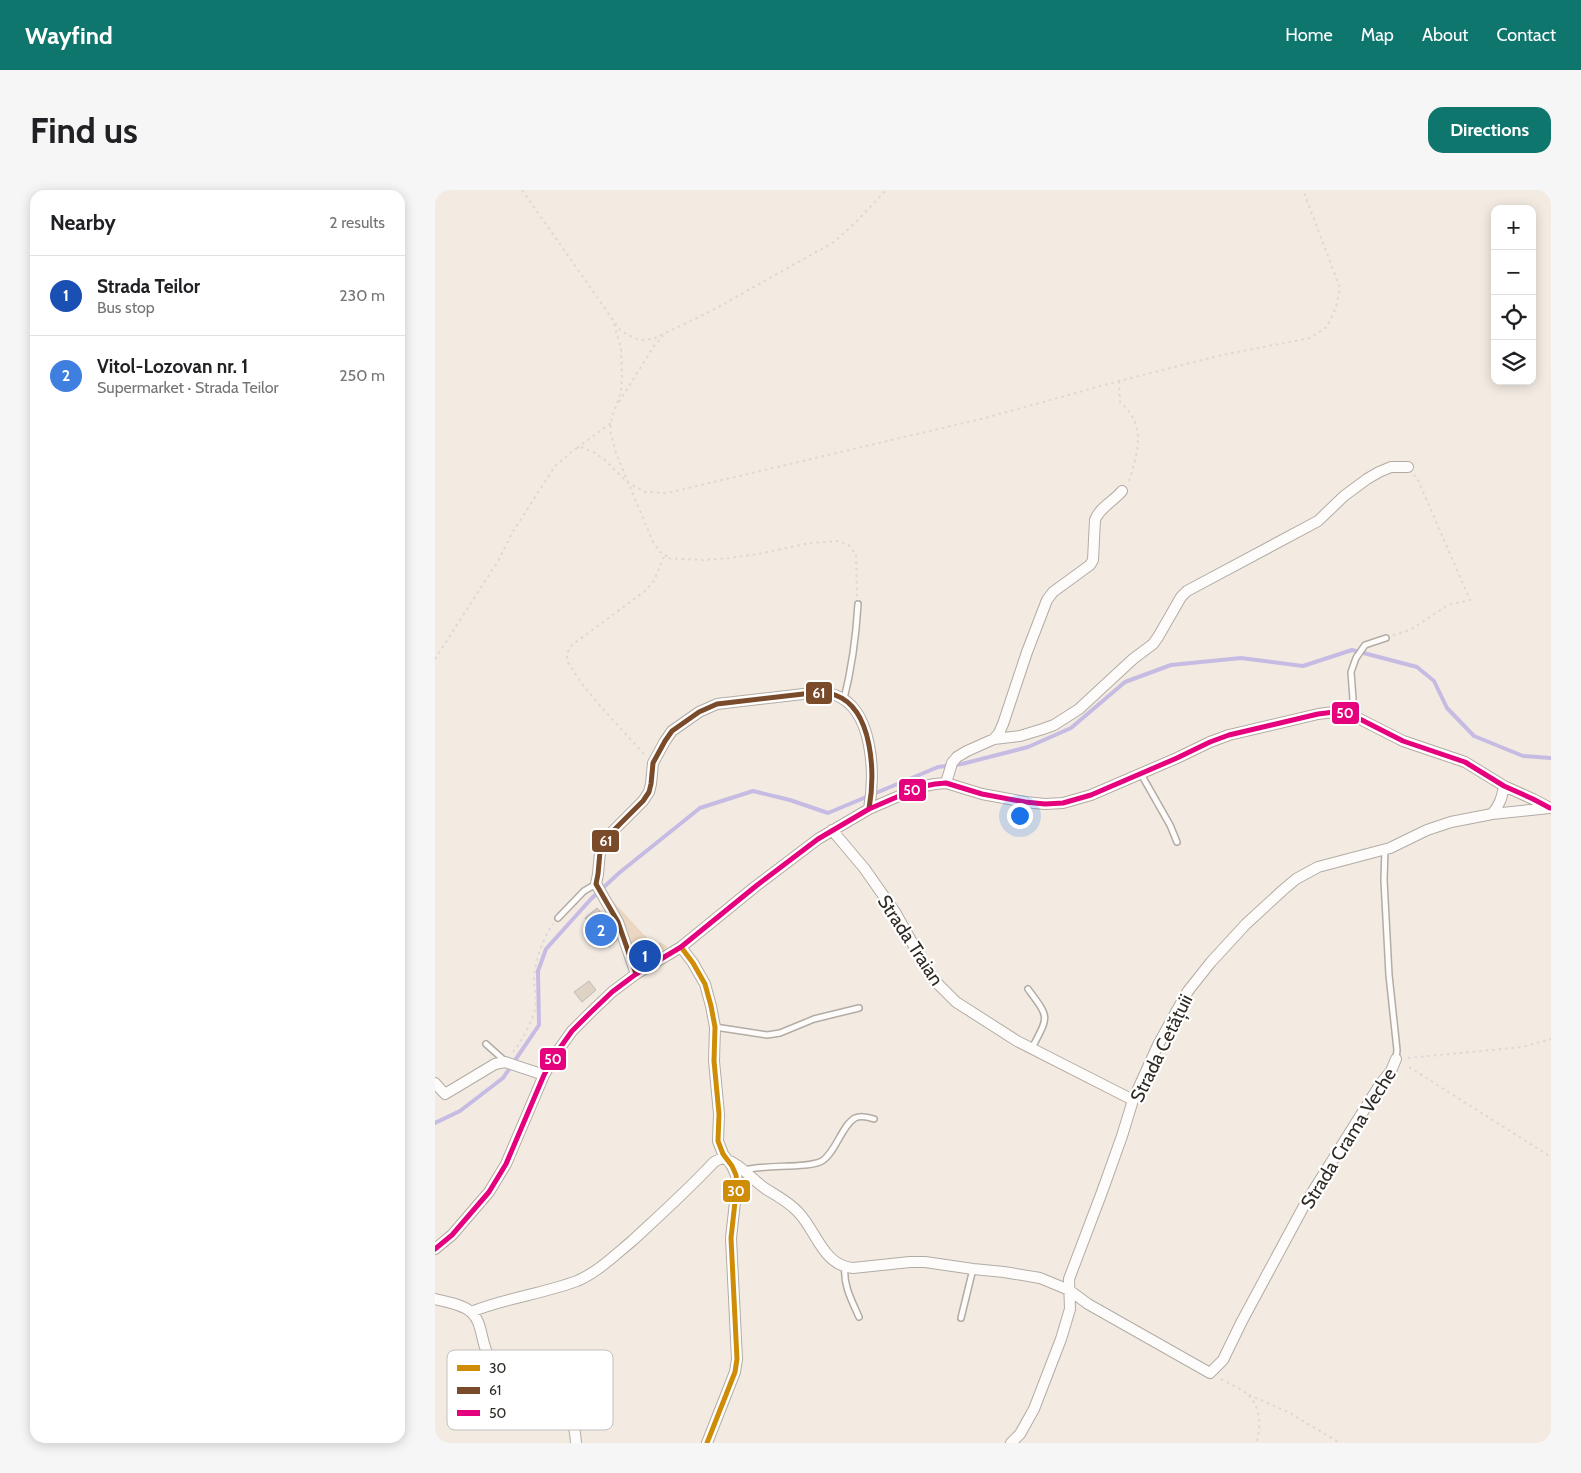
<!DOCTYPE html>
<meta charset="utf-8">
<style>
:root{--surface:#fff;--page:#f6f6f6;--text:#202124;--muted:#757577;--line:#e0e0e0;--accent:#0f766e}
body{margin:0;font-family:Cabin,sans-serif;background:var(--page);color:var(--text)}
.controls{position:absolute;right:15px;top:15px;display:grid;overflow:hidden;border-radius:10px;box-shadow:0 2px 12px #0003}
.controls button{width:45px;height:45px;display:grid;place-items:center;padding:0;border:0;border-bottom:1px solid var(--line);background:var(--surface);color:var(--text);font:25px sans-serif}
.you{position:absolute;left:584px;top:625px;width:18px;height:18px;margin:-12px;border:4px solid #fff;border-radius:50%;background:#1a73e8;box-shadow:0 0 0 8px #1a73e833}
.badge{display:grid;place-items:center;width:32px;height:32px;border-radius:50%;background:var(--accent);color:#fff;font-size:16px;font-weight:700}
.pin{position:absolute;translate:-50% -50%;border:2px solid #fff;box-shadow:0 1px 5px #0006}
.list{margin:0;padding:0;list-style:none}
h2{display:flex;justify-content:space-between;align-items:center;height:65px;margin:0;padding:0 20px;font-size:21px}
h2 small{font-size:16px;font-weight:400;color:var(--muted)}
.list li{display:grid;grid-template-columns:32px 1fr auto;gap:15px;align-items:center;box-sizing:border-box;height:80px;padding:0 20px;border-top:1px solid var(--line)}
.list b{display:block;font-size:19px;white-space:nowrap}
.list p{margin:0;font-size:16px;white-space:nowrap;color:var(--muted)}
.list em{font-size:16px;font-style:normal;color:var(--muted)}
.icon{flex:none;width:28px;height:28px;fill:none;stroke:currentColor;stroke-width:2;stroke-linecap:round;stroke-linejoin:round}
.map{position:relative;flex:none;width:1116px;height:1253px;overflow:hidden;border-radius:15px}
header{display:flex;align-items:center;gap:30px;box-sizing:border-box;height:70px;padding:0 25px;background:var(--accent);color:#fff}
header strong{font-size:24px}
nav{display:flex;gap:28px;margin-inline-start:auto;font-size:18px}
.intro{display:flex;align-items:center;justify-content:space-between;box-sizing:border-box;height:120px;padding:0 30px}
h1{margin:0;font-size:35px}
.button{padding:12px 22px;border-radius:15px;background:var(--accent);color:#fff;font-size:18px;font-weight:700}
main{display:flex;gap:30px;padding:0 30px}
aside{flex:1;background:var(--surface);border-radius:15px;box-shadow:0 2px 12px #0003}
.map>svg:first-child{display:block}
</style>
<header>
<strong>Wayfind</strong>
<nav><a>Home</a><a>Map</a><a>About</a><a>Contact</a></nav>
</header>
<div class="intro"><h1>Find us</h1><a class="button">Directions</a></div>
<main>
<aside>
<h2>Nearby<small>2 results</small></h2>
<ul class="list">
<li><span class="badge" style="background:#1a4fb4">1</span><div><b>Strada Teilor</b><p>Bus stop</p></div><em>230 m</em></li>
<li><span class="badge" style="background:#3f7fe0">2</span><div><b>Vitol-Lozovan nr. 1</b><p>Supermarket · Strada Teilor</p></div><em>250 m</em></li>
</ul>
</aside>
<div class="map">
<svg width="1116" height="1253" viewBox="0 0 1116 1253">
<rect width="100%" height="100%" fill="#f3ebe2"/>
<path fill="#ebd7c1" d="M177 710 209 745 222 756 225 752 233 757 205 774 190 735Z"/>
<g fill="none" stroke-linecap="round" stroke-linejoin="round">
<path stroke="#c6bbe3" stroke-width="4" d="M0 933 25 921 68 888 104 835 103 781 111 759 156 709 184 683 265 618 318 601 355 610 393 623 503 577 527 574 593 557 636 538 690 492 736 475 806 468 868 476 917 460 982 477 999 491 1012 518 1039 546 1088 566 1116 568"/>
</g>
<path fill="#dfd3c5" stroke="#c0bab3" d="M162 718 172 730 168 734 182 750 174 757 150 728Z
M154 791 161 800 147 812 139 802Z"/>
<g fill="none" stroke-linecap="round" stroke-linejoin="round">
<defs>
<path id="lane" d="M409 509C417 477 421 447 423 414
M913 523 918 509 916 482 921 468 930 455 951 448
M706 584 735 635 742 652
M950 659 949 690 954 785 962 860 961 869
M123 728 149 701 161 694
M593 799C615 829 614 825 597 858
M280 837 332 845 345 843 379 829 424 818
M51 854 70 871
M310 980C330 974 372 979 387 971 401 962 407 935 420 928 426 925 433 927 439 929
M410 1078C408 1095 417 1111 424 1127
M526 1128 538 1079"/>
<path id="street" d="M559 549 564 543 568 534 592 462 612 410 618 402 655 375 658 370 660 330C664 318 679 311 687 301
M511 593 517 573 522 567 532 561 559 549 585 546 608 539 619 535 644 519 698 469 718 454 723 447 746 407 752 401 883 331 909 306 932 289 944 282 956 277H973
M1057 624C1065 615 1067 607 1069 596
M397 640 429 678 460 722 489 774 502 793 521 812 582 851 698 910
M246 757 258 773 270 794 276 816 280 837 279 871 284 924 283 951 288 964 297 976 301 985 302 994 296 1048 302 1169 300 1182 272 1253
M201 784 183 732 161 694 163 684 165 662 169 653 176 643 208 611 214 602 216 594 218 573 230 551 237 541 264 522 282 514 377 503C385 503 392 502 400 505 439 519 440 585 434 619
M0 893 10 904 60 874 70 872 109 885
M0 1059 17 1045 54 1002 71 974 109 885 122 862 137 841 155 823 177 802 201 784 246 757 321 696 383 649 434 619 485 597 500 594 511 593 547 604 590 612 610 614 628 613 656 605 742 568 775 552 794 545 883 524 899 522 913 523 968 551 1030 572 1069 596 1098 609 1115 618
M0 1109C11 1112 27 1114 36 1122 51 1135 43 1161 63 1177 77 1189 97 1187 113 1196 132 1207 140 1233 141 1253
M36 1122C70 1108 107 1104 142 1091 163 1082 180 1065 197 1051 225 1025 253 1000 279 972L287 968C305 973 316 989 331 999 342 1006 354 1012 363 1022 381 1040 388 1076 418 1078L475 1072H490L538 1079 569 1082 605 1088 634 1100 653 1114 775 1183 788 1170 807 1131 870 1014 946 893 956 881 961 869
M576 1253 585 1244 599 1219 626 1149 635 1119 634 1089 667 1002 687 946 698 910 723 855 740 824 753 801 776 772 811 734 848 700 861 689 883 677 955 658 992 640 1016 632 1057 624 1114 618"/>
</defs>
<use href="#lane" stroke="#b2aca5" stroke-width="8"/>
<use href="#street" stroke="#b2aca5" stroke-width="12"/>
<path stroke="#dbd8d6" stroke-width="2" stroke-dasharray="2.5 4" stroke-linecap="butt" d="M87 0 185 140 193 145 204 150 218 149 276 121 399 52 421 32 451 0
M179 134 186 158 187 187 186 202 177 227 175 240 181 263 218 352 225 362 233 367
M684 191 685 212C705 230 706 248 699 274 697 280 696 287 693 293
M184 212 219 156 228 146
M142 258 176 233
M958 445 975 440 1013 415 1035 410 983 290 979 285
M0 469 63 371 77 343 120 276 140 259 146 257 160 263 170 270 192 292 210 302 232 303 550 228 684 191 787 165 875 148 892 137 901 117 905 98 868 0
M209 564 167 518 147 494 132 471V463L137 455 210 401 219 391 228 368 270 370 294 368 323 364 375 353 404 351 415 356 421 365 422 406
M78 862C87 851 100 827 101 813 101 806 100 800 99 793 99 773 107 750 118 734
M973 868 1087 857 1116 849
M974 877 1116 967
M786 1189C794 1194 806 1198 813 1205 825 1215 827 1239 821 1253
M814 1205 853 1222 905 1253"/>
<use href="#lane" stroke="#fdfcfb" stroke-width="5"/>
<use href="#street" stroke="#fdfcfb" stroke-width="10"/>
<defs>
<path id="bus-1" d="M246 757 258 773 270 794 276 816 280 837 279 871 284 924 283 951 288 964 297 976 301 985 302 994 296 1048 302 1169 300 1182 272 1253"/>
<path id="bus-2" d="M201 784 183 732 161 694 163 684 165 662 169 653 176 643 208 611 214 602 216 594 218 573 230 551 237 541 264 522 282 514 377 503C385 503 392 502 400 505 439 519 440 585 434 619"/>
<path id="bus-3" d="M0 1059 17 1045 54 1002 71 974 109 885 122 862 137 841 155 823 177 802 201 784 246 757 321 696 383 649 434 619 485 597 500 594 511 593 547 604 590 612 610 614 628 613 656 605 742 568 775 552 794 545 883 524 899 522 913 523 968 551 1030 572 1069 596 1098 609 1115 618"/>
</defs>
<use href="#bus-1" stroke="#fff" stroke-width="9"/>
<use href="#bus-2" stroke="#fff" stroke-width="9"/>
<use href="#bus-3" stroke="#fff" stroke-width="9"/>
<use href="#bus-1" stroke="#cf8d07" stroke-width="5"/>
<use href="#bus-2" stroke="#7a4b2a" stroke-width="5"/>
<use href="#bus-3" stroke="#e5007d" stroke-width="5"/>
</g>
<g text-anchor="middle" stroke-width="4.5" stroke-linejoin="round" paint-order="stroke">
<g font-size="19" fill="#302a24" stroke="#fff">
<text transform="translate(476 750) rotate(57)" y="7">Strada Traian</text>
<text transform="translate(726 858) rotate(-64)" y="7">Strada Cetățuii</text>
<text transform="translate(913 948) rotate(-58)" y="7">Strada Crama Veche</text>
</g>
</g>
<rect x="12" y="1160" width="166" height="80" rx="8" fill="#fff" stroke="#c1bfbd" stroke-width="1"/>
<rect x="22" y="1175" width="23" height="6" fill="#cf8d07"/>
<rect x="22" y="1197" width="23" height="7" fill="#7a4b2a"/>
<rect x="22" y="1220" width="23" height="6" fill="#e5007d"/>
<g font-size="14" fill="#302a24">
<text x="54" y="1183">30</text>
<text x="54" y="1205">61</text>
<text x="54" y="1228">50</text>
</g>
<g stroke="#fff" stroke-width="2">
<rect x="370" y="491" width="28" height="24" rx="5" fill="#7a4b2a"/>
<rect x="896" y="511" width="29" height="24" rx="5" fill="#e5007d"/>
<rect x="463" y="588" width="29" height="24" rx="5" fill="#e5007d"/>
<rect x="156" y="639" width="29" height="24" rx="5" fill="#7a4b2a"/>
<rect x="104" y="857" width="28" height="24" rx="5" fill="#e5007d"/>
<rect x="287" y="989" width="29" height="24" rx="5" fill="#cf8d07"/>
</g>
<g font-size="14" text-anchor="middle" font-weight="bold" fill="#fff">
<text x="384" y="508">61</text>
<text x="910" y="528">50</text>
<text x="477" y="605">50</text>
<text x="171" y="656">61</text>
<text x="118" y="874">50</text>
<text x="301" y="1006">30</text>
</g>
</svg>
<div class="controls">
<button>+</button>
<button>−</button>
<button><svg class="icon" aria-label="locate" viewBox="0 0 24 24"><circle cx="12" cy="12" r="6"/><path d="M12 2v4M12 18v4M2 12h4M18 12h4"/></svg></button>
<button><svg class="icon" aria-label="layers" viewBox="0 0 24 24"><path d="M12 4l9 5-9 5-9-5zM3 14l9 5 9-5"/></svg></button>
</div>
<div class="you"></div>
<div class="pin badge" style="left:210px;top:766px;background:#1a4fb4">1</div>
<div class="pin badge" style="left:166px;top:740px;background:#3f7fe0">2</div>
</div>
</main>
